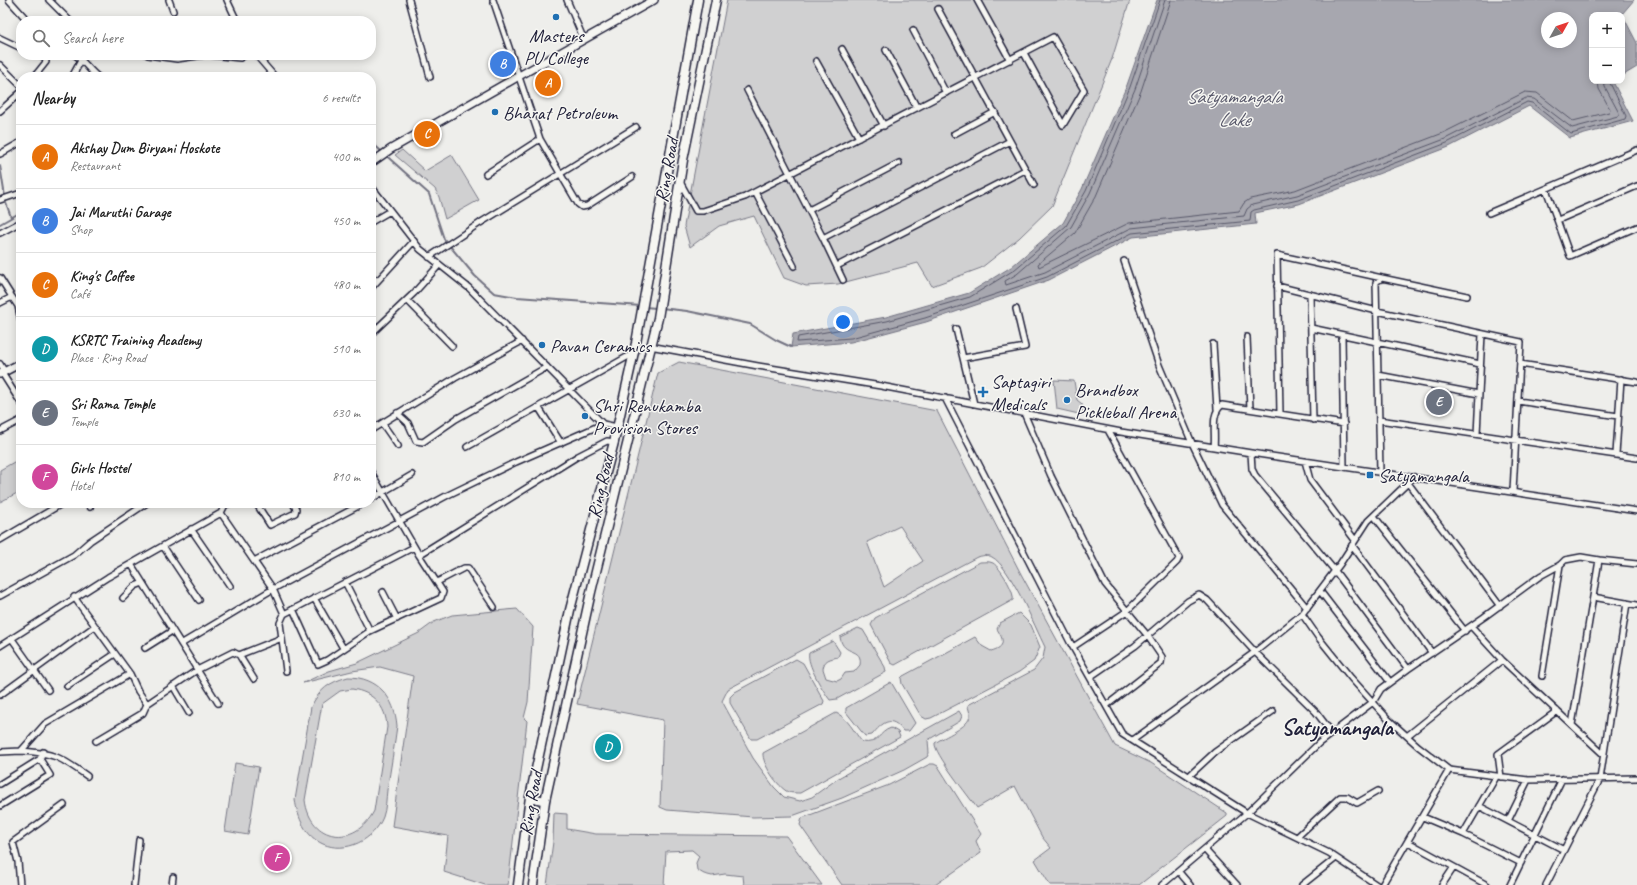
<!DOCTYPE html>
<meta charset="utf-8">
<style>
:root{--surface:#fff;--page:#f6f6f6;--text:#222;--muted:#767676;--line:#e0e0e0;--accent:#111827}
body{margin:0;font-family:Caveat,sans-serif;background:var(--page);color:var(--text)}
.controls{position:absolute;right:12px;top:12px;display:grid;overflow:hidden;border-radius:8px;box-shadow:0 2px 10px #0003}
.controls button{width:36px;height:36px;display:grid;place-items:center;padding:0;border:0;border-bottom:1px solid var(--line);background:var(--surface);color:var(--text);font:20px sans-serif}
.compass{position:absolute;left:1541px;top:12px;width:36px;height:36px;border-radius:50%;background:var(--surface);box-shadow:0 2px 10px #0003;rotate:50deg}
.you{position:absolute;left:843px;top:322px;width:14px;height:14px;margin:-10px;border:3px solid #fff;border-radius:50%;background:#1a73e8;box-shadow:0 0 0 6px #1a73e833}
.badge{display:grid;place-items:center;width:26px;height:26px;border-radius:50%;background:var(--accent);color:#fff;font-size:13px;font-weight:700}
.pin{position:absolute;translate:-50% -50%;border:2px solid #fff;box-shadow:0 1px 4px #0006}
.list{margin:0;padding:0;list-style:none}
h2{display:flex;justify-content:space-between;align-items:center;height:52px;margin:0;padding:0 16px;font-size:17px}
h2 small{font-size:13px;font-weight:400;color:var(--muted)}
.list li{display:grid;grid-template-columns:26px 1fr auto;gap:12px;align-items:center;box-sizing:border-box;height:64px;padding:0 16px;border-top:1px solid var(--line)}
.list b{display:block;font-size:15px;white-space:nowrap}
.list p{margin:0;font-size:13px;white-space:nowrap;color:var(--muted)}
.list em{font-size:13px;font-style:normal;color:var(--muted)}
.icon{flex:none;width:22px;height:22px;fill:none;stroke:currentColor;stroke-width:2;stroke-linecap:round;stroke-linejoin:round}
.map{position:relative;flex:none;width:1637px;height:885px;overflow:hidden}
.search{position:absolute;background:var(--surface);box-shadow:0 2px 10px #0003;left:16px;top:16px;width:360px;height:44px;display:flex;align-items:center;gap:10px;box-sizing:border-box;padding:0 14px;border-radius:16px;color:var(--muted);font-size:15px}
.panel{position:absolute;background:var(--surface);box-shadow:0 2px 10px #0003;left:16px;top:72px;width:360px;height:436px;border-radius:16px}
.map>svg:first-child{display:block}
</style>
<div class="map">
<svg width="1637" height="885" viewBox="0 0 1637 885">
<rect width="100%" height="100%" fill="#eeeeeb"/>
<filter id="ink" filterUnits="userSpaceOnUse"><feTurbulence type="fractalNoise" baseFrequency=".025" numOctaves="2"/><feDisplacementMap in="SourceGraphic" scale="8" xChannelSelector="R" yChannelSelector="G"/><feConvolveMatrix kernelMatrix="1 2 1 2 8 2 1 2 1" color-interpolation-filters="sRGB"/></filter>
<g filter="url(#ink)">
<path fill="#d0d0d1" stroke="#797986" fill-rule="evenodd" d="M727 0H1130L1112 59 1052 206 1019 238 981 268 932 286 918 263 838 284 806 286 784 278 754 216 719 226 690 247 684 226Z
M402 150 425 171 452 155 479 200 445 219 439 197 435 189 395 155Z
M679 362 937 411 1021 574 1115 746 1151 763 1227 813V816L1139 885H1050L1035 860 1051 848 1042 837 1015 786 977 808C970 798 933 752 935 743 943 737 970 727 970 715 970 712 968 708 968 705L1034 670 1043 658 1045 647C1035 627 1010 566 992 557 987 554 982 556 977 557L728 689 722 701 753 758 774 787 784 797 800 801 812 797 840 777 959 711 962 716 960 721 928 740 929 753 927 757 904 770 842 798 792 816 753 817 667 810 660 807 663 720 577 704 658 373ZM900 526 923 561 884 587 867 542Z
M1054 380 1074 381 1077 400 1082 404 1083 415 1057 409Z
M21 458V491L0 502V470Z
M980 562C984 562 989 561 993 563 1000 567 1015 592 1013 600L895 665 891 663 871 625 875 618Z
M517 609 533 627 528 702 524 718 527 721 508 885H485L444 872 448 836 392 826 413 676 380 667 352 671 303 683 329 671 357 663 419 633 434 622 452 615Z
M1019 613 1031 625 1040 647 1034 661 1019 672 931 718 926 719 921 716 902 684 901 678 903 676 975 637 982 646 991 651C1006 647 1004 640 997 629L1000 623Z
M858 628 863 630 885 667 886 672 837 699 830 700C823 691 806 663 809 653L833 641 840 652 838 657C830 659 824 659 823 669L826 678 837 681 841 679 845 673 854 672 860 665C863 646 843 657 840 637Z
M796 659 803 663 824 701 823 704 757 739H751L730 703V697L735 692Z
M348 677C378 677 395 698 397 726 394 747 391 768 387 790 386 798 386 809 383 817 374 840 346 854 323 844 305 836 298 818 295 800L311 707C319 690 329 682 348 677ZM352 689C373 692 386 706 387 727L374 811C355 848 310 842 305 800L322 704 340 691Z
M891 682 915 723 909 731H903C891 714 882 723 872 735L865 736 846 712V708Z
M836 713C847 717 855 733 862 742 879 745 878 732 891 728L898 732 900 737 800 793C797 793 791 793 788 792 778 787 762 764 763 753Z
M235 763 259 767 248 835 225 831Z
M930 764H934L938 766 981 834 976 841 981 853 935 885H842L800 825 802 818 889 785Z
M554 813 567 814V829L596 834 786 836 822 885H744L743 876 725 874 712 876 704 874 697 870 696 863 699 856 692 850 666 851 664 885H547L553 842Z"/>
<path fill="#a7a7af" stroke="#727281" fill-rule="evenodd" d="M1157 0H1634L1622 14 1637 43V67L1622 76V15H1592V81H1614L1613 82 1633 121 1570 138 1529 106 1449 147 1299 204 1255 213 1256 224 1133 237 1049 280 926 322 851 342 791 347 793 334 886 317 969 293 1011 267 1063 223 1082 189 1127 85ZM1547 18H1571V42H1547Z"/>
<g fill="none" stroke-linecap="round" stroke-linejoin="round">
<path stroke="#575769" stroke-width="1" d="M1160 0 1130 87 1086 191 1066 226 1014 270 970 297 887 321 798 337 797 342 851 338 925 318 1047 277 1132 233 1250 221 1251 212 1254 210 1298 200 1447 143 1527 102 1532 103 1571 134 1625 119 1626 116 1609 81
M1165 0 1135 89 1090 193 1071 227 1017 274 1005 281 1006 285 1045 272 1131 228 1244 216 1247 209 1252 205 1297 195 1445 139 1526 98 1534 99 1572 128 1618 116 1619 113 1605 87 1604 81
M1171 0 1141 91 1096 196 1075 233 1038 264 1039 267 1129 223 1239 211 1244 203 1250 199 1295 190 1443 133 1525 92 1537 93 1573 121 1609 112 1610 109 1599 89 1598 81"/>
<path stroke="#727281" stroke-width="2" d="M371 142 429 194 444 239 475 276 494 293 517 297 641 306
M0 166 6 203 11 217
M0 224 21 212
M645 307 656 308
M661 308 687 311 750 324 776 340 791 347"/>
<defs>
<path id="street" d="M9 0 28 21
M49 0 70 21
M169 0 173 11
M227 0 237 21
M409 0 430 77
M493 0 540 139 578 204 582 207 587 206 632 177
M567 0 584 40
M977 0 1010 60
M938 9 1034 185
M913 30 946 93
M0 38 21 48
M842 49 884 126
M886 50 917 108
M1024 53 1063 125
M75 55C84 61 89 70 98 77
M148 55 177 59 204 55
M211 55 240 58 245 55
M256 55 275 77
M816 61 859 138
M0 65 21 86
M34 77 46 62 45 57 40 55
M72 77 84 55
M747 90 823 238 843 280
M0 111 21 92
M954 134 995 112
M0 154 21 142
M486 174 540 139
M680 182 696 211H703L745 197 1053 37 1084 90 1063 125
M371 186 420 249 469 288 603 424
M1546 189 1570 256 1637 227
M755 192 794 266
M0 200 21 193
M809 210 899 163
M1489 213 1637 150
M1558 220 1637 186
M371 222 390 211
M0 233 21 222
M823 238 1010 141
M429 257 480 223 636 127
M1124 261 1159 365 1192 443 1222 505 1307 608
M837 266 1025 170
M371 276 377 281
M0 278 12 297
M1277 286 1377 311 1521 342 1513 491
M371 288 414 241
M1310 294 1313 420
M407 300 452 346
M0 303 12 297 18 306 21 307
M18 306 21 321
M1311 328 1480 364
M956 329 974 404
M371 334 414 293 439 265
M1342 335 1344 467
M1247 337 1250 409
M1213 344 1217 409
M650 346 758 366 881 386 1121 432 1251 453 1637 511
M963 358 1025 347 1016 309
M0 364 5 372
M1520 364 1637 382
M2 373 21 403
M1378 375 1479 394
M945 398 1070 642 1122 734 1247 813 1162 885
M1518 401 1618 416
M539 408 561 443
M397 413 408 423 416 441 423 442 456 419 547 367
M1024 413 1051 476 1105 584 1147 635 1162 657 1161 663 1107 705
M1280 414 1277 255 1382 278
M1379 420 1637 458
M382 423 398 446
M371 430 455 378 522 341
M0 431 21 420
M1477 434 1482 334
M467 447 634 353
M1214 447C1216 433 1210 414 1222 405L1344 424
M1251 453 1252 469 1255 475 1335 571 1408 669
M1616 454 1621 379
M1305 461 1310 480 1355 540
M371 472 419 555
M1380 472 1376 282 1382 278 1467 296
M1414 477 1368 521 1340 564 1302 614 1318 637 1351 678 1388 719 1418 746 1449 770 1528 780 1637 778
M1408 483 1500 606
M371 499 412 475
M87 503 90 507
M256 503 270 525 295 513 296 509 293 503
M221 513 225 505 230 503
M1374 516 1465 631
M191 529 230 586
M0 540 63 503
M1352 545 1432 653
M163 546 199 600
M254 561 364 503
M131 564 218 703
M345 582 370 631
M437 582 464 568H468L494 607
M1320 591 1390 682
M383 592 397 619
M0 596 74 555 90 541 147 503
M74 597 130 674 138 691 147 704 197 670 233 652 239 655 254 679
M1593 597 1637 605
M123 598 135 586 143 583
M314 598 343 648
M293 609 318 664 327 660 370 631 441 598 443 592 419 555 578 456 607 441 614 442
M1471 626 1502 660 1603 754
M12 639 48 690
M181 644 273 589 284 614
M0 646 108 577 221 513 273 589 448 495 516 462 603 424 617 427
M1073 647 1127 611 1177 562 1179 558 1108 430
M145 648 172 631
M239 655 282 638
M286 671 280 623 284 614 414 547
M1542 676 1560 565
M1090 677 1135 646 1188 601 1199 595 1207 600 1255 652 1302 614
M67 686 115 654
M173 686 189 713
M0 695 95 626
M1572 725 1599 560 1637 564
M1407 736 1502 660
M1133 740 1255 652 1316 712 1332 733
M96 741 143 713 147 704
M21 751C55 753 60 757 87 776
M0 752 21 751 45 724 130 674
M1189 776 1215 752 1273 711
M1496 777 1463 834 1521 863
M1501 777 1498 754 1557 711
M0 784 40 759 43 752
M0 806 50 775 40 759
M1479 806 1564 850
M1423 817 1463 834
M1508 821 1528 780
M1297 837 1340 797H1347L1357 803 1378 791
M1408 842 1487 885
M1205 850 1237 885
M1179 872 1190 885
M20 885 18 862 13 842 64 805
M134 885 139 840
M172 885 173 877
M1302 885 1336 858
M1377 885 1329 853 1247 813 1319 743 1373 702 1381 689 1408 669 1484 617 1540 576 1560 565 1565 560 1581 557 1599 560
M1382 885 1449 770
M1442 885 1454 867
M1510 885 1562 779
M1546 885 1600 779 1627 603"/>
<path id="secondary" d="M371 163 391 149 519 76 654 0
M0 374 21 363"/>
<path id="primary" d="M530 797 545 801
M518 885 530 797 570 610 614 442 636 343 698 0
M533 885 545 801 591 592 658 318 683 160 716 0"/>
</defs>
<use href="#street" stroke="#22223b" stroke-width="8"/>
<use href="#secondary" stroke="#22223b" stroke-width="10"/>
<use href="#primary" stroke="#22223b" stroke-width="11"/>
<use href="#street" stroke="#f6f6f2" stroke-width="5"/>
<use href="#secondary" stroke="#f6f6f2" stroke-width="7"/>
<use href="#primary" stroke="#f6f6f2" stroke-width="8"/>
</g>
</g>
<g fill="#1f6fb2" stroke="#f6f6f2" stroke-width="1.5">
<circle cx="556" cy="17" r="4"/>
<circle cx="495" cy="112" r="4"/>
<circle cx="542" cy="345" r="4"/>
<path d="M981 386h4v4h4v4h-4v4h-4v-4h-4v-4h4z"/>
<circle cx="1067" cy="400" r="4"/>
<circle cx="585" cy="416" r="4"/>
<rect x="1366" y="471" width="8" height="8" rx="2"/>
</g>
<g text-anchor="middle" stroke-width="3" stroke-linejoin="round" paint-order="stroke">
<g font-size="19" fill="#22223b" stroke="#f6f6f2" text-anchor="start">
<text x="556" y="42" text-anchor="middle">Masters<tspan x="556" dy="22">PU College</tspan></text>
<text x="503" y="119">Bharat Petroleum</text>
<text x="550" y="352">Pavan Ceramics</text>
<text x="991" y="388">Saptagiri<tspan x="991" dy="22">Medicals</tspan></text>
<text x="1075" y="396">Brandbox<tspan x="1075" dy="22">Pickleball Arena</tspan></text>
<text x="593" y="412">Shri Renukamba<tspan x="593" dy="22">Provision Stores</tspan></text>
<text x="1378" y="482">Satyamangala</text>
</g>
<g font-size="19" fill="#22223b" stroke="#f6f6f2">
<text transform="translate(666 170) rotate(-80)" y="7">Ring Road</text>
<text transform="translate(600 486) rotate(-77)" y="7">Ring Road</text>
<text transform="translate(530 803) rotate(-80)" y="7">Ring Road</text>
</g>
<g font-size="20" font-style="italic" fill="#575769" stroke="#f6f6f2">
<text x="1234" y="103">Satyamangala<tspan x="1234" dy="23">Lake</tspan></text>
</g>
<g font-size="23" font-weight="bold" fill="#22223b" stroke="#f6f6f2">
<text x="1337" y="735">Satyamangala</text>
</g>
</g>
</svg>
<div class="controls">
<button>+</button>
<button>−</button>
</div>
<svg class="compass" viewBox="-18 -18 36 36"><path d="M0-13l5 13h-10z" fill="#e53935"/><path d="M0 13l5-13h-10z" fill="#767676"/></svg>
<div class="you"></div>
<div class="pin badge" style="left:548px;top:83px;background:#e8710a">A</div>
<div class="pin badge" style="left:503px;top:64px;background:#3f7fe0">B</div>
<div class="pin badge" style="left:427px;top:134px;background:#e8710a">C</div>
<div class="pin badge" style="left:608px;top:747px;background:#0f9aa8">D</div>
<div class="pin badge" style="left:1439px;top:402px;background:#6b7280">E</div>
<div class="pin badge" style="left:277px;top:858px;background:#d1479c">F</div>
<div class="search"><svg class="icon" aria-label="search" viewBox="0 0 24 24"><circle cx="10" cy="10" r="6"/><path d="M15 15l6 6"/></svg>Search here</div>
<section class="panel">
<h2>Nearby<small>6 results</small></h2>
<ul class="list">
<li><span class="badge" style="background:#e8710a">A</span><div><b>Akshay Dum Biryani Hoskote</b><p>Restaurant</p></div><em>400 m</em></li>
<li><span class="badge" style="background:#3f7fe0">B</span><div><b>Jai Maruthi Garage</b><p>Shop</p></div><em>450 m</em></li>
<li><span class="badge" style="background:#e8710a">C</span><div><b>King's Coffee</b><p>Café</p></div><em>480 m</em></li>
<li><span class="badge" style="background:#0f9aa8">D</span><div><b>KSRTC Training Academy</b><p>Place · Ring Road</p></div><em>510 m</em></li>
<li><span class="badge" style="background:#6b7280">E</span><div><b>Sri Rama Temple</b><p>Temple</p></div><em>630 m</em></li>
<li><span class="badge" style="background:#d1479c">F</span><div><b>Girls Hostel</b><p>Hotel</p></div><em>810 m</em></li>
</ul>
</section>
</div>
